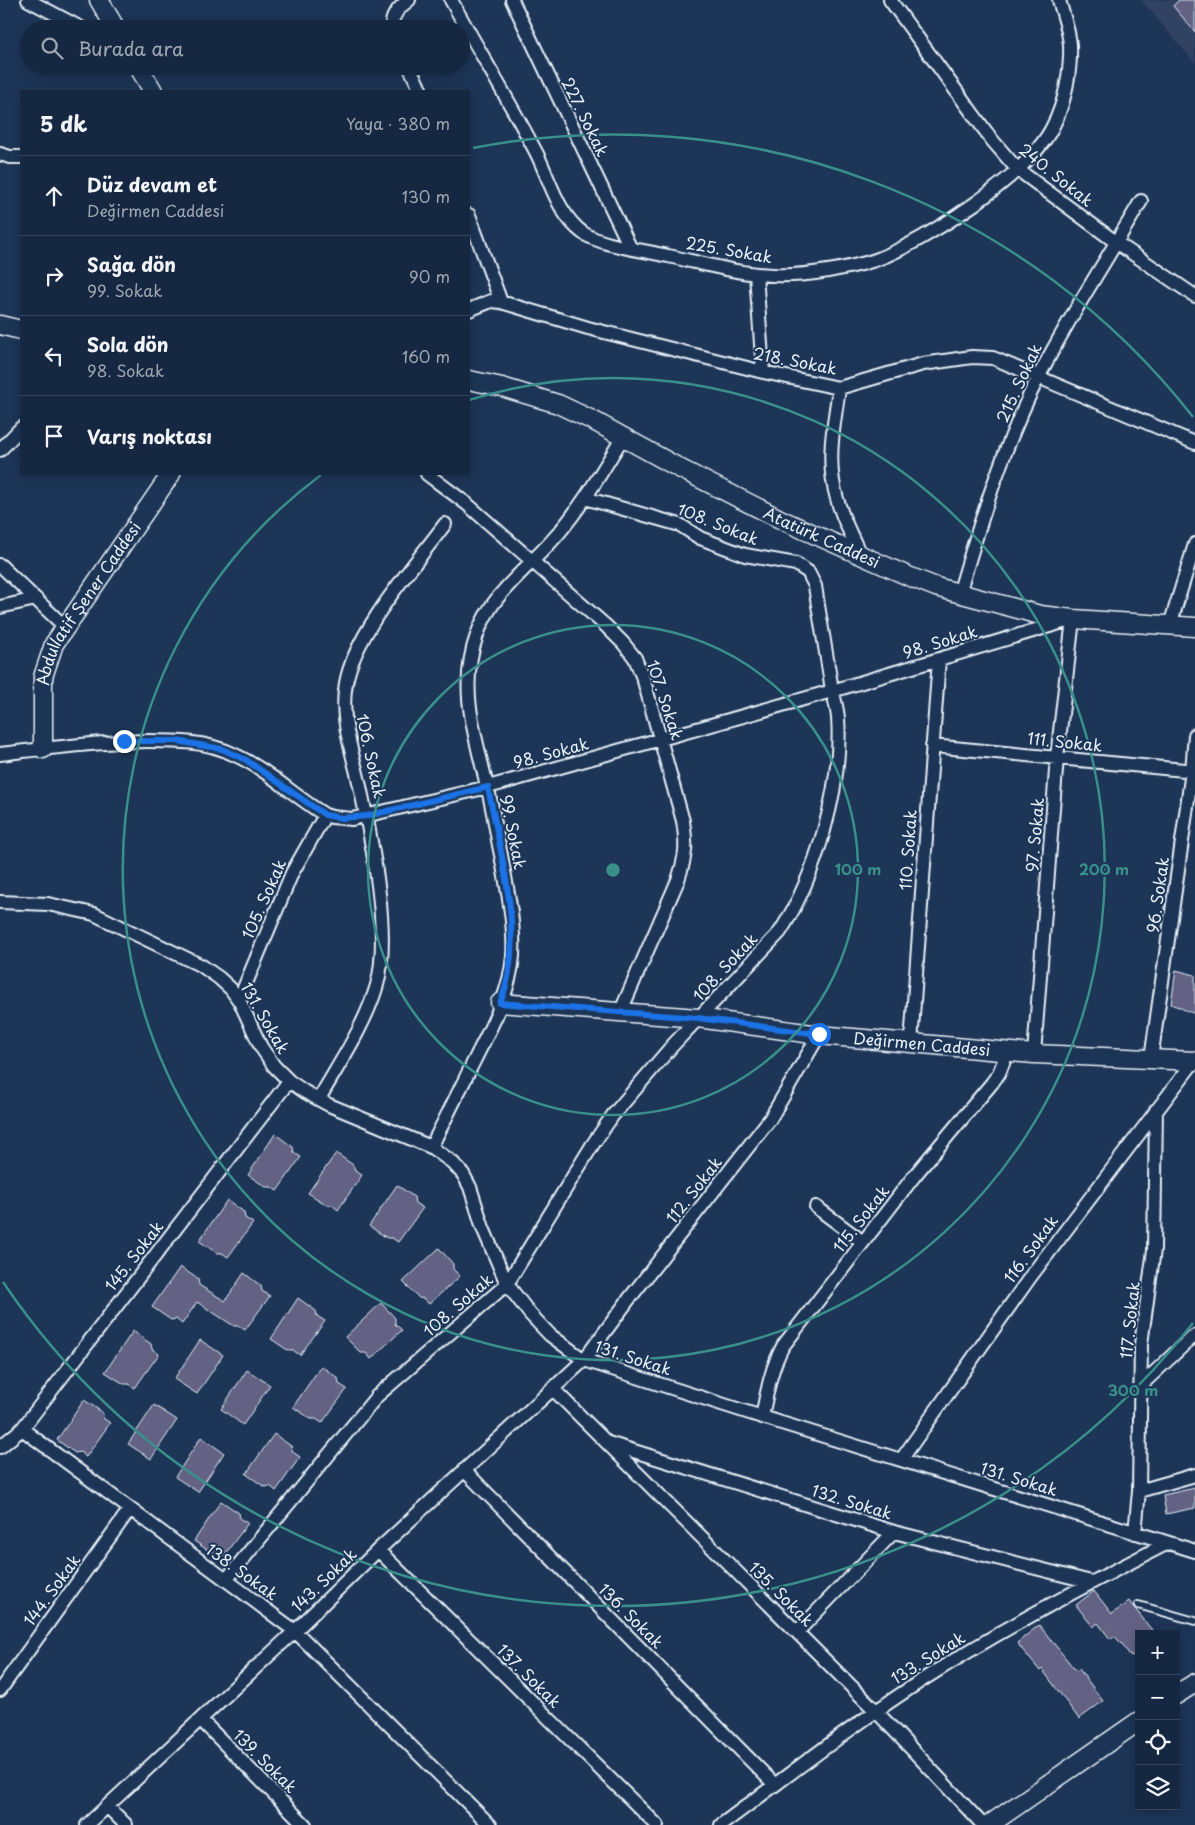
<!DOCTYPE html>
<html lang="tr">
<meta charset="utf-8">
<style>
:root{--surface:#162841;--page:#1f3048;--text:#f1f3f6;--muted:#9ea6b1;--line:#35445a}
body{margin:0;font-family:"Playpen Sans",sans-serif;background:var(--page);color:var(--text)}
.controls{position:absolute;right:15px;bottom:15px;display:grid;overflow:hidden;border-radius:0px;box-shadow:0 2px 12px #0003}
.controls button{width:45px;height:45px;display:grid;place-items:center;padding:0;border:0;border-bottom:1px solid var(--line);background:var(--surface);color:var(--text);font:25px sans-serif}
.stop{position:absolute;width:15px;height:15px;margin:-11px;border:4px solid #1a73e8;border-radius:50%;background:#fff}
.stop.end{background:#1a73e8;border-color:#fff;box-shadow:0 1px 5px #0008}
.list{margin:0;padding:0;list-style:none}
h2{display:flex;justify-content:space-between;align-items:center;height:65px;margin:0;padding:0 20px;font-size:21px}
h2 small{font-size:16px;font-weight:400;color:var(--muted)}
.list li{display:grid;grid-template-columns:32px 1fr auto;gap:15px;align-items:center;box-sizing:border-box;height:80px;padding:0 20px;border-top:1px solid var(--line)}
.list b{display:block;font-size:19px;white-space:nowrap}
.list p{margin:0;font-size:16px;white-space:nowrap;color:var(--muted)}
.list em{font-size:16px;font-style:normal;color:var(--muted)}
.icon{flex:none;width:28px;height:28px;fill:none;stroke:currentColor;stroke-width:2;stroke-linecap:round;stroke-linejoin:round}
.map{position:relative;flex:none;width:1195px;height:1825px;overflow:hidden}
.search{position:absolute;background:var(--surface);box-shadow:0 2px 12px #0003;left:20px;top:20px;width:450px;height:55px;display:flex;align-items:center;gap:12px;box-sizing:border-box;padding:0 18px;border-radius:28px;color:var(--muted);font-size:19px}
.panel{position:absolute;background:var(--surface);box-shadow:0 2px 12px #0003;left:20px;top:90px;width:450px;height:385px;border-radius:0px}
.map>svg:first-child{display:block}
</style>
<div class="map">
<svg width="1195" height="1825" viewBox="0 0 1195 1825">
<rect width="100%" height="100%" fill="#1d3557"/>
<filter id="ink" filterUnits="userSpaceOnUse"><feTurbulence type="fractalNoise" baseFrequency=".02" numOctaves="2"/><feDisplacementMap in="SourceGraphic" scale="10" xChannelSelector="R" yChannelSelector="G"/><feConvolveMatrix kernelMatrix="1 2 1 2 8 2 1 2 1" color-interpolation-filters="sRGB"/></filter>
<g filter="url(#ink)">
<path fill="#324264" d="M1141 0H1195V63Z"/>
<path fill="#646284" stroke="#e8f1f8" d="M1179 0H1195V32L1173 6Z
M1176 970 1195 975V1014L1171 1004Z
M275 1134 293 1147 294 1153 301 1157 277 1191 271 1187H266L248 1175Z
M336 1153 353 1165 355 1171 362 1175 338 1210 332 1205H327L308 1193Z
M397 1185 414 1197 415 1203 423 1208 398 1242 392 1238H387L369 1226Z
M227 1200 244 1212 245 1218 253 1223 228 1257 222 1253H217L199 1241Z
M439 1248 453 1264V1269L460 1276 429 1304 424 1299 419 1298 403 1282Z
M180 1267 198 1279 199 1285 225 1301 244 1273 261 1286 262 1291 270 1296 245 1330 239 1326H234L197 1302 182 1324 176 1319 171 1320 152 1307Z
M298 1298 316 1311 317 1316 325 1321 300 1355 294 1351H289L271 1339Z
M381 1303 395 1318V1324L402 1330 371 1359 366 1353H361L345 1337Z
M133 1331 151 1344 152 1349 159 1354 135 1388 129 1384H124L105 1372Z
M200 1340 223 1355 197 1394 174 1379Z
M321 1366 338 1378 339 1384 347 1389 322 1423 316 1419H311L293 1407Z
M247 1370 270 1385 243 1425 221 1409Z
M84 1400 102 1412 103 1418 110 1423 86 1457 80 1452 75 1453 57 1440Z
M154 1405 177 1420 151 1459 128 1444Z
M274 1434 291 1446 293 1452 300 1457 276 1491 270 1486 265 1487 246 1474Z
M201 1437 224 1453 198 1492 175 1477Z
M1195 1488V1508L1166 1514 1163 1495Z
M221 1501 239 1513 240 1519 248 1523 223 1557 217 1553H212L194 1541Z
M1094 1591 1112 1614 1129 1601 1155 1634H1139V1651L1131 1657 1123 1645 1114 1636 1110 1639 1098 1623 1093 1627 1076 1605Z
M1039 1625 1076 1671 1079 1669 1103 1701 1079 1719 1042 1669 1040 1671 1017 1643Z"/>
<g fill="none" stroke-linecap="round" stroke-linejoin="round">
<defs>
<path id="lane" d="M1138 1605 1195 1621"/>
<path id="street" d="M28 0 83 29
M451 0C479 51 510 102 537 154 550 180 558 215 583 233 602 246 644 250 668 256 702 263 738 274 773 275 791 276 810 274 828 271 845 268 862 265 878 259 927 240 1030 174 1053 126 1065 103 1071 71 1070 45 1069 30 1063 15 1059 0
M512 0 630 247
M890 0 992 140 1017 169 1117 243 1195 296
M392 29C390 16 399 7 409 0
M409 66 421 91
M0 154 10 157H21
M469 215 501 302
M756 274 763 372
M469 310 491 301 501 302 588 328 763 372 839 388 923 364 972 357 993 358 1195 443
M839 388C835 418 828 451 833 481 837 507 849 531 860 554
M0 450 21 428
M427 474 467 504 606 626 623 643 635 658 644 681 683 821C687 846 686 856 678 880L620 1013
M0 565 65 627
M959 594C981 519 1004 444 1040 374 1070 315 1107 259 1141 201
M0 607 36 599
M1170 625 1195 544
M932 746 1195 771
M0 754C49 748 98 742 148 741 177 741 206 741 233 754 267 769 294 796 325 815L332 817 352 819 488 787 661 739 832 691 1073 619 1057 757 1034 1054
M0 902 48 904 94 914 202 966 219 978 231 989 240 1002 261 1047 274 1066 289 1081 305 1092 329 1105 431 1147 452 1162 463 1174 470 1187 483 1228 507 1284 530 1314 550 1335 584 1360 762 1417 1195 1551
M239 1000 292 873 325 815
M911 1043 939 659
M1151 1059 1192 771 1195 735
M319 1099C340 1062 365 1026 377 985 391 934 372 843 361 791 354 755 339 721 346 683 355 632 414 566 445 524
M431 1147C446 1118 460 1089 475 1059 491 1027 510 993 513 956 515 923 507 888 501 855 496 832 493 808 487 786 475 734 458 688 477 635 491 593 529 568 557 535 583 505 602 471 623 437
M816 1207 863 1242
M1141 1385 1188 1341 1195 1336
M553 1389 876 1711 983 1825
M762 1417C767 1392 771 1368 783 1346L915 1175 992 1083 999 1073 1008 1051
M22 1429 295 1631 490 1825
M608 1443 894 1532 1091 1582
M0 1447 22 1429 289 1081
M901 1460 1031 1276 1195 1060
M464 1470 775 1785
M1139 1491 1195 1475
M1135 1533 1139 1491 1141 1344 1154 1250 1156 1110
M378 1550 657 1825
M226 1580 377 1396 507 1284 593 1144 613 1115 672 1046 780 932C816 876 843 785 838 718 837 706 833 695 831 684 826 651 820 619 815 586L808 572 796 564 745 555 700 538 680 525 585 498
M797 1632 894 1532
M0 1690 130 1509
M201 1720 305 1825
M108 1807 126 1825
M87 1825 295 1631 378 1550 584 1360 629 1299 770 1119 819 1035
M721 1825C789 1775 855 1723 927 1677 1004 1628 1086 1585 1168 1543"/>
<g id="secondary">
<path d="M99 0 116 29"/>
<path d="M138 66 153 91"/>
<path d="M0 325 21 330"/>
<path id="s1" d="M469 380 502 387 558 404 594 421 681 469 784 521 908 576 936 587 1040 615 1073 619 1195 627"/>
<path id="s2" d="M43 749V677L54 644 171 474"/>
<path id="s3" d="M500 1003 698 1018 819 1035 911 1043 1034 1054 1195 1061"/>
<path d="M1176 1695 1195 1683"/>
<path d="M989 1825 1139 1721"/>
</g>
</defs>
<use href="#lane" stroke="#e8f1f8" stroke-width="10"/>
<use href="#street" stroke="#e8f1f8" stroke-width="16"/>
<use href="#secondary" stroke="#e8f1f8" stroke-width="21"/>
<use href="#lane" stroke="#1d3557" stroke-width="6"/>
<use href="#street" stroke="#1d3557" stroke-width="12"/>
<use href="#secondary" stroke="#1d3557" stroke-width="18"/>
</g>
</g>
<g fill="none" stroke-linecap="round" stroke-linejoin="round" filter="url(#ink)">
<path stroke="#1a73e8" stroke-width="6" d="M124 741H177L222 749 246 760 325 815 342 818 367 816 488 787C500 853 527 940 500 1003L698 1018 819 1034"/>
</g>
<g fill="none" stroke="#3a8f8a" stroke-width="2.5">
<circle cx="613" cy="870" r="245"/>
<path d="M469 400A491 491 0 1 1 321 475"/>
<path d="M1193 1323A736 736 0 0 1 3 1282M473 148A736 736 0 0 1 1193 417"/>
</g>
<g text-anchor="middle" stroke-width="4" stroke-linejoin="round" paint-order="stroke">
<g font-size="16" fill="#e8f1f8" stroke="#1d3557">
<text transform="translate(585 117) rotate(64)" y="6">227. Sokak</text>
<text transform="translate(1056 175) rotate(39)" y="6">240. Sokak</text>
<text transform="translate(729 250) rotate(10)" y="6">225. Sokak</text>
<text transform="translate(795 361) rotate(11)" y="6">218. Sokak</text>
<text transform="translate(1019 383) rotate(-65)" y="6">215. Sokak</text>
<text transform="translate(718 524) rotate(22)" y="6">108. Sokak</text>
<text dy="6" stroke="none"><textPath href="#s1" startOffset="388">Atatürk Caddesi</textPath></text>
<text dy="6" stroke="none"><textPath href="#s2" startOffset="158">Abdullatif Şener Caddesi</textPath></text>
<text transform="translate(940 642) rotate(-17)" y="6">98. Sokak</text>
<text transform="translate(665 700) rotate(72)" y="6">107. Sokak</text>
<text transform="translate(1065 742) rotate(6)" y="6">111. Sokak</text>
<text transform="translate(551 753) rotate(-15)" y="6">98. Sokak</text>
<text transform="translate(371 756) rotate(78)" y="6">106. Sokak</text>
<text transform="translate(513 832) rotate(79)" y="6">99. Sokak</text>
<text transform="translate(1035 835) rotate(-85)" y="6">97. Sokak</text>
<text transform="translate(908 850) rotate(-86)" y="6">110. Sokak</text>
<text transform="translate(1158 895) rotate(-82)" y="6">96. Sokak</text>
<text transform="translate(264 899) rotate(-66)" y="6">105. Sokak</text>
<text transform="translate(725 967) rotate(-47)" y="6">108. Sokak</text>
<text transform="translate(265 1018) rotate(60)" y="6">131. Sokak</text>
<text dy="6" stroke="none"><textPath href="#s3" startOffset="424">Değirmen Caddesi</textPath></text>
<text transform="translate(694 1190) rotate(-52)" y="6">112. Sokak</text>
<text transform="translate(861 1219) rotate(-52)" y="6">115. Sokak</text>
<text transform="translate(1031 1249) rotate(-54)" y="6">116. Sokak</text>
<text transform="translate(134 1256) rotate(-52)" y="6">145. Sokak</text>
<text transform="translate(458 1305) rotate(-41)" y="6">108. Sokak</text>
<text transform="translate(1130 1320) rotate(-84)" y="6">117. Sokak</text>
<text transform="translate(633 1358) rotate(18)" y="6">131. Sokak</text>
<text transform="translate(1019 1479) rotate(17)" y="6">131. Sokak</text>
<text transform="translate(852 1502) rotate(17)" y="6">132. Sokak</text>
<text transform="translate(242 1572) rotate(36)" y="6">138. Sokak</text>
<text transform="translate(324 1580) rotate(-44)" y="6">143. Sokak</text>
<text transform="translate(52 1590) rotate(-54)" y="6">144. Sokak</text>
<text transform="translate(781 1594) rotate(45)" y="6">135. Sokak</text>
<text transform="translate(631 1616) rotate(45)" y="6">136. Sokak</text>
<text transform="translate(928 1658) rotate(-32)" y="6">133. Sokak</text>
<text transform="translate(529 1676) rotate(45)" y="6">137. Sokak</text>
<text transform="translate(265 1761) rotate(45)" y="6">139. Sokak</text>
</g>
</g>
<circle cx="613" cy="870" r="8" fill="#3a8f8a" stroke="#1d3557" stroke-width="2.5"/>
<g font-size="15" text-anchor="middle" font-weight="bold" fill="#3a8f8a" stroke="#1d3557" stroke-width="4" stroke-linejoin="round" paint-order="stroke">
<text x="858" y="875">100 m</text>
<text x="1104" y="875">200 m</text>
<text x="1133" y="1396">300 m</text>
</g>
</svg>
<div class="controls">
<button>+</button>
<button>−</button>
<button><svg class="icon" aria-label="locate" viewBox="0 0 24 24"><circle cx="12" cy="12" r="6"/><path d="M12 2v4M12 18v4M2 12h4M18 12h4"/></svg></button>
<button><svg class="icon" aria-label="layers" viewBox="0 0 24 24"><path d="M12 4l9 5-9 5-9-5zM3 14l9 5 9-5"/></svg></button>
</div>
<div class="stop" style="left:819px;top:1034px"></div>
<div class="stop end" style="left:124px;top:741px"></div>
<div class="search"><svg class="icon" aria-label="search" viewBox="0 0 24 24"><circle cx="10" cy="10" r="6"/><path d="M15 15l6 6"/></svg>Burada ara</div>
<section class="panel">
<h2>5 dk<small>Yaya · 380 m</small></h2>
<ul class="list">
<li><svg class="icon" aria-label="ahead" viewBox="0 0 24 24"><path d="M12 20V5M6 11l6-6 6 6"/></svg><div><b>Düz devam et</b><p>Değirmen Caddesi</p></div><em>130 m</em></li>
<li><svg class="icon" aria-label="right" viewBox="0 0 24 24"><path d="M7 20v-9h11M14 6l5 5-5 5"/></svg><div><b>Sağa dön</b><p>99. Sokak</p></div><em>90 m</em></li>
<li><svg class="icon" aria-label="left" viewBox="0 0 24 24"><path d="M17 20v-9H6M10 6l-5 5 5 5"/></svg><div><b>Sola dön</b><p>98. Sokak</p></div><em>160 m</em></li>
<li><svg class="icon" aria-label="arrive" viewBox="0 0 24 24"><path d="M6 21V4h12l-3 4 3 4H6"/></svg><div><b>Varış noktası</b></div></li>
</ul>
</section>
</div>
